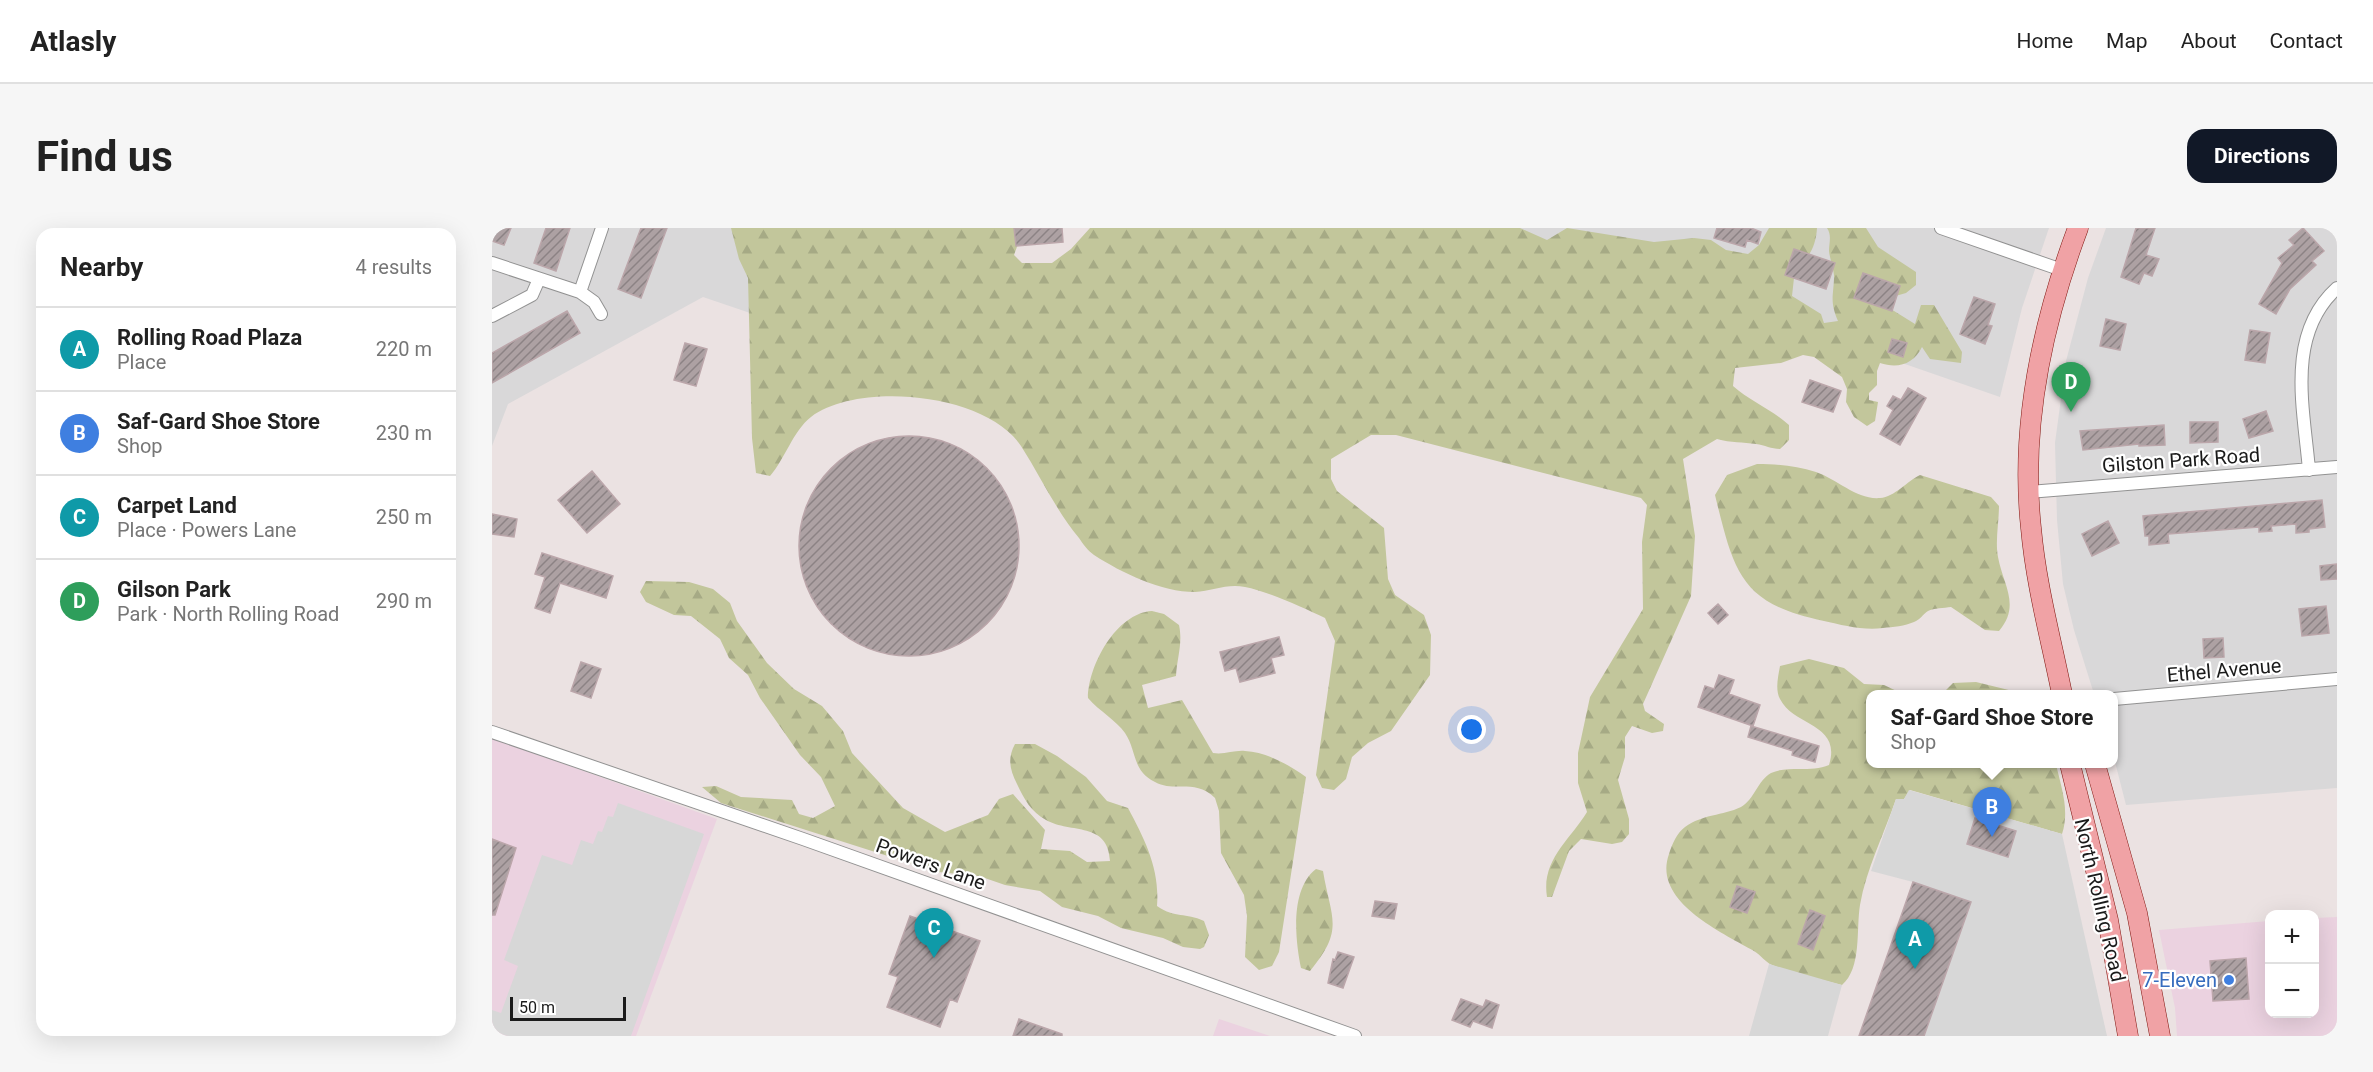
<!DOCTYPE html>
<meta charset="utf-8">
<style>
:root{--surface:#fff;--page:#f6f6f6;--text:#222;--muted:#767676;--line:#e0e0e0;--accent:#111827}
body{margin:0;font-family:Roboto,sans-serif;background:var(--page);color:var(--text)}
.controls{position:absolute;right:18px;bottom:18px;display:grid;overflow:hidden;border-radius:12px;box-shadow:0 6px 24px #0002}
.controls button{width:54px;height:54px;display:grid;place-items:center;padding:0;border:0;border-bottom:2px solid var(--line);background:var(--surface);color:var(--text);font:30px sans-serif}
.scale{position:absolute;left:18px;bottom:15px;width:116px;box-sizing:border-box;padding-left:6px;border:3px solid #1b1b1b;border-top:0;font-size:16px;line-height:21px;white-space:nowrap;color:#1b1b1b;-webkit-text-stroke:4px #fff;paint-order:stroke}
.you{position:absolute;left:980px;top:502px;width:21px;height:21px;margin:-15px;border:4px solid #fff;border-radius:50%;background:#1a73e8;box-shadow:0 0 0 9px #1a73e833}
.badge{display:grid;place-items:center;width:39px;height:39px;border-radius:50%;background:var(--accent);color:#fff;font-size:20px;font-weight:700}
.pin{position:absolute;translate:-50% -50px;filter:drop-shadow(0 2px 3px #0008)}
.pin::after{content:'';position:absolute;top:32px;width:21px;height:18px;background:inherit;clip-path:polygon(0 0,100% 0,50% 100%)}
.popup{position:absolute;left:1374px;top:462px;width:252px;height:78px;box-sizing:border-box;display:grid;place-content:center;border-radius:12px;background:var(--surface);filter:drop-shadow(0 2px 4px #0005);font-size:20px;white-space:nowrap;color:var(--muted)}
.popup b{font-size:22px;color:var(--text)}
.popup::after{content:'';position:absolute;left:50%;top:100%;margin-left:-12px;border:12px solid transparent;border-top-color:var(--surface)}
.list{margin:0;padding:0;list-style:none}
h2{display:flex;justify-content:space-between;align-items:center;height:78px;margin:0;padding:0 24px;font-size:26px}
h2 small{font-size:20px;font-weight:400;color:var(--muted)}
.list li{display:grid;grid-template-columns:39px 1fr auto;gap:18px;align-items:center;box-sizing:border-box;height:84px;padding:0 24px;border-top:2px solid var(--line)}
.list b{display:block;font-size:22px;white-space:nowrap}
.list p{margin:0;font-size:20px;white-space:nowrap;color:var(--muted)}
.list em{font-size:20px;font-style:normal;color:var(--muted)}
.map{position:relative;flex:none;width:1845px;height:808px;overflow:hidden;border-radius:18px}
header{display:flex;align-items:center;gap:36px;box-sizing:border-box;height:84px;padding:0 30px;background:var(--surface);border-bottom:2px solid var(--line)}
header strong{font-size:28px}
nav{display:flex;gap:33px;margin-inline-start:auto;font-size:21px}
.intro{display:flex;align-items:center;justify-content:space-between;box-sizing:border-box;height:144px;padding:0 36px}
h1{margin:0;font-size:42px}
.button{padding:15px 27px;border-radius:18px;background:var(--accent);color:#fff;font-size:21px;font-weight:700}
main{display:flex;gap:36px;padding:0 36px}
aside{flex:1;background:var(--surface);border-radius:18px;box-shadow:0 6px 24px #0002}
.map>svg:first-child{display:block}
</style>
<header>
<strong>Atlasly</strong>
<nav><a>Home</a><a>Map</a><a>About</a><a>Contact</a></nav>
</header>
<div class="intro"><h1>Find us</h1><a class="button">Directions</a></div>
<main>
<aside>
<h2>Nearby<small>4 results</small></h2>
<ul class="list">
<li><span class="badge" style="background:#0f9aa8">A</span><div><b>Rolling Road Plaza</b><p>Place</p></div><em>220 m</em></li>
<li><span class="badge" style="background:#3f7fe0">B</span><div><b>Saf-Gard Shoe Store</b><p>Shop</p></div><em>230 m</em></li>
<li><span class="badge" style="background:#0f9aa8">C</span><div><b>Carpet Land</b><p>Place · Powers Lane</p></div><em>250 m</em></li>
<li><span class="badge" style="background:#2e9e5b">D</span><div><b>Gilson Park</b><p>Park · North Rolling Road</p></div><em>290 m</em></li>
</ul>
</aside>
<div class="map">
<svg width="1845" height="808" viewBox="0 0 1845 808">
<defs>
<pattern id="forest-firs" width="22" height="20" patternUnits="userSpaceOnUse" patternTransform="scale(1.5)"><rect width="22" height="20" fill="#c2c69b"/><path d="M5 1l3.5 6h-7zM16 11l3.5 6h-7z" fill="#a6aa85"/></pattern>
<pattern id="building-hatch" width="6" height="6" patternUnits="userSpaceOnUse" patternTransform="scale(1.5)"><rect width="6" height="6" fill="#ada1a3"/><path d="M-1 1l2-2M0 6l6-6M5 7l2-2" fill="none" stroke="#8c8284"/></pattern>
</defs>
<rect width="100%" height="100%" fill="#ebe2e2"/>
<path fill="#d9d8d9" d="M0 0H276L261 86 211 69 16 176 0 218Z
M1020 0H1557L1530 80 1508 169Z
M1614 0H1845V560L1634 577 1622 530V466H1602L1582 402 1571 356 1565 292 1563 215 1574 133 1596 50Z"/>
<path fill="#ebd2e0" d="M0 510 225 591 144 808H0Z
M1845 689V808H1685L1683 780 1667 702 1777 693 1778 786H1822L1823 690Z
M727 791 778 808H721Z"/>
<path fill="url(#forest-firs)" d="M239 0H537L530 5 522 27 530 35H560L579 21 598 0H1028L1055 12 1075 0 1162 14 1202 10 1219 12 1234 22 1256 26 1267 17 1277 0H1325C1324 18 1317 31 1303 41L1300 68 1329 86 1332 95 1346 93C1338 74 1341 70 1342 51 1343 45 1338 32 1337 23 1337 15 1340 7 1335 0H1374L1386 19 1424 44V57L1414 65 1386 73 1423 96 1429 77H1442L1470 124 1469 135 1438 131 1430 119C1422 136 1406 141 1388 135L1385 143V157L1377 165V172L1386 174 1383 193 1375 198 1362 189 1354 174 1355 161 1350 149 1322 129 1311 127 1289 135 1243 140 1241 158C1258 173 1279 181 1297 197V212L1288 221C1279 221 1273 217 1264 216 1251 214 1239 215 1225 211L1191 231 1203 308 1199 368 1151 476 1153 483 1172 496 1171 503 1160 505 1140 498 1133 509V529L1126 552 1137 591V606L1130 614 1120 616 1089 611 1077 623 1060 669H1055C1049 632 1078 612 1095 584L1086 555V525L1098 469 1151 381 1150 314 1155 277 1149 270 904 207H879L839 231V251L845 263 892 300 896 351 903 367 932 387 939 407 938 447 899 503 876 515 860 529 854 551 842 562 830 560 824 547 843 413 833 390C812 380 775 363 753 359 736 355 720 363 703 364 669 364 630 345 602 327 596 323 591 316 587 310 563 281 549 249 529 218 494 165 367 153 319 189 301 203 293 231 278 248L264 245 260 210 256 50 247 31Z
M1265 236C1286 236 1304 238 1324 244 1345 251 1365 272 1388 270 1403 269 1415 253 1428 247L1499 269 1507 278C1507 294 1503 313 1506 329 1511 357 1529 377 1507 403L1493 402 1459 379C1452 380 1442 380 1436 383 1431 386 1428 392 1422 394 1413 398 1401 399 1391 400 1372 403 1350 397 1332 393 1248 376 1242 344 1223 267L1235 247Z
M154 353 197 354 221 361 238 375 245 393 275 435 302 461 330 478 351 503 360 525 411 580 453 604 496 587 507 571 521 566 553 602 549 621 578 623 595 634 618 633C616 593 579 606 554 592 539 584 532 571 525 556 518 542 515 531 523 516H543L565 528 594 549 615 573 636 580C653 612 668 641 665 678 684 691 693 684 712 693L717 707 712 719 708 721 691 719 671 710 629 700 606 688 570 679 548 663 513 657 487 648 446 644 229 575 210 559 224 558 249 569 300 572 307 586 321 590 343 578 329 549 308 527 268 470 256 447 237 430 228 411 199 388 182 387 154 374 148 364Z
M660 383 672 386 687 397C691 415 685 430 684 448L650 457 656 480 690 472 721 525C732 527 742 522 753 523 775 524 797 537 814 549L787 724 780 738 767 742 753 729 755 688 752 667 729 625 727 583 723 570C702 550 683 565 663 554 640 543 645 523 633 505 624 492 607 483 596 470 596 438 624 385 660 383Z
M1317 431 1352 440 1372 456 1392 457 1411 466H1378V536H1564C1569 559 1578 582 1570 606L1418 562 1412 571H1404C1392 606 1374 642 1368 677 1364 701 1370 740 1350 757 1327 751 1302 746 1280 737 1273 734 1269 727 1262 723 1229 704 1160 673 1177 626 1180 616 1185 605 1193 599 1211 586 1230 588 1249 579 1262 572 1266 552 1279 545 1296 537 1319 545 1337 537 1350 495 1302 499 1288 471 1283 462 1286 449 1288 438Z
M1484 454 1533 466H1450L1461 455Z
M824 641 831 643C839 691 853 701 818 743L809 740C803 711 798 661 824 641Z"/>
<path fill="#d7d7d7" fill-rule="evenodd" d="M1417 562 1570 606 1615 808H1432L1479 674 1421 654 1379 643 1404 571H1412ZM1483 590 1524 603 1516 629 1475 615Z
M126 575 212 606 139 808H15L0 802V782L9 785 26 738 12 732 50 627 80 637 89 612 101 616 106 603 110 604 116 588 121 589Z
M1277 736 1350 757 1336 808H1257Z"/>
<path fill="url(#building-hatch)" stroke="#bba6aa" stroke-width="1.5" d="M0 0H19L12 17 0 13Z
M54 0H78L64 43 42 35Z
M149 0H175L149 70 126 61Z
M522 0H570L571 14 524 18Z
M1225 0H1259L1269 4 1266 16 1255 12 1253 19 1222 10Z
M1644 0H1663L1654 27 1667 31 1660 48 1652 45 1647 56 1629 49Z
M1811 0 1832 23 1820 33 1824 37 1798 61 1784 86 1767 76 1790 35 1786 30 1802 17 1797 12Z
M1302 21 1343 35 1334 61 1293 47Z
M1371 45 1408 58 1400 83 1362 70Z
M1482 69 1503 76 1496 97 1500 98 1493 116 1468 106Z
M75 83 88 105 0 155V125Z
M1614 91 1634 96 1628 122 1608 118Z
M1758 102 1778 105 1773 135 1753 132Z
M1400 111 1415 115 1411 129 1396 124Z
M193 115 215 121 204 158 182 152Z
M1318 152 1349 163 1341 184 1310 174Z
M1416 160 1434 170 1408 217 1388 206 1401 182 1395 178 1401 168 1409 172Z
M1774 183 1781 203 1757 210 1751 191Z
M1698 194H1726V214L1698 215Z
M1672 197 1673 217 1647 218V216L1591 222 1588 203Z
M307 318a110 110 0 1 1 220 0a110 110 0 1 1-220 0Z
M100 243 128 276 95 305 66 272Z
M1830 272 1833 299 1817 301V304L1804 305V296L1779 298 1780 303 1767 304V299L1676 306 1677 315 1657 317V308H1653L1651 288Z
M0 286 25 291 22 309 0 306Z
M1616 293 1627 315 1600 328 1590 306Z
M50 325 121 348 114 370 68 355 58 385 43 380 53 349 43 346Z
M1845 336V351L1829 352 1828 338Z
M1226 376 1236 387 1226 396 1216 385Z
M1834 378 1837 405 1810 408 1807 381Z
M787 409 792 427 779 430 783 445 748 454 744 440 733 443 728 424Z
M1731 410 1732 429 1712 430 1711 411Z
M89 434 109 441 99 470 79 463Z
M1227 447 1242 452 1237 466 1268 477 1261 498 1206 479 1213 458 1222 461Z
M1259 498 1327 518 1323 534 1300 527 1301 523 1256 509Z
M1483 590 1524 603 1516 629 1475 616Z
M0 611 24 620 3 687H0Z
M1421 654 1479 674 1432 808H1367Z
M1245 658 1263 664 1255 685 1238 679Z
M883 673 905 676 902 691 880 688Z
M1318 682 1333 688 1321 722 1306 716Z
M418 688 488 713 465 774 458 771 448 799 395 779 406 749 397 746Z
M846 724 862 729 851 760 836 755 841 731 843 732Z
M1754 730 1757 771 1721 773 1718 733Z
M969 771 991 779 994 772 1007 777 1000 800 981 793 978 799 960 792Z
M527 791 570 806V808H521Z"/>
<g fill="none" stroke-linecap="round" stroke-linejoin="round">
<defs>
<path id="minor" d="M1449 0 1570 42
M0 35 88 64 102 74 109 86
M88 64 110 0
M0 88 40 67 47 51
M1817 242C1812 181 1793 107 1845 60
M1536 264 1845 239
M1622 471 1845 451
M0 504 311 611 863 808"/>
<path id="primary" d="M1570 466C1559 411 1544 357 1539 300 1528 198 1550 96 1586 0
M1578 536 1616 692 1636 808
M1603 536 1645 685 1668 808"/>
</defs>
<use href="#minor" stroke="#929292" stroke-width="14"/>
<use href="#primary" stroke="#821711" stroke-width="21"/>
<use href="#minor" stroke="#fff" stroke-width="12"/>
<use href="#primary" stroke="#f0a2a5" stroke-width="20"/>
</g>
<circle fill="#3f7fe0" stroke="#fff" stroke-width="2" cx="1737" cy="752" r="6"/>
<g text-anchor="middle" stroke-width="4.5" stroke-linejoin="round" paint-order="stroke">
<g font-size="20" fill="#1b1b1b" stroke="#fff">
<text transform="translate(1689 232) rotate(-4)" y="7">Gilston Park Road</text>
<text transform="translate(1732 442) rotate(-5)" y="7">Ethel Avenue</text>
<text transform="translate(439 636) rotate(20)" y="7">Powers Lane</text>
<text transform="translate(1608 672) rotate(77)" y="7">North Rolling Road</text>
</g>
<g font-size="20" fill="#366cbe" stroke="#fff" text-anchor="end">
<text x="1725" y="759">7-Eleven</text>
</g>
</g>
</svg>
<div class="controls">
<button>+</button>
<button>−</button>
</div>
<div class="scale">50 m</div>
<div class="you"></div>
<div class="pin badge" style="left:1423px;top:741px;background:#0f9aa8">A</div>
<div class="pin badge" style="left:1500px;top:609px;background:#3f7fe0">B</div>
<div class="popup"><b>Saf-Gard Shoe Store</b>Shop</div>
<div class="pin badge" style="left:442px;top:730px;background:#0f9aa8">C</div>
<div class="pin badge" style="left:1579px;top:184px;background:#2e9e5b">D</div>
</div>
</main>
